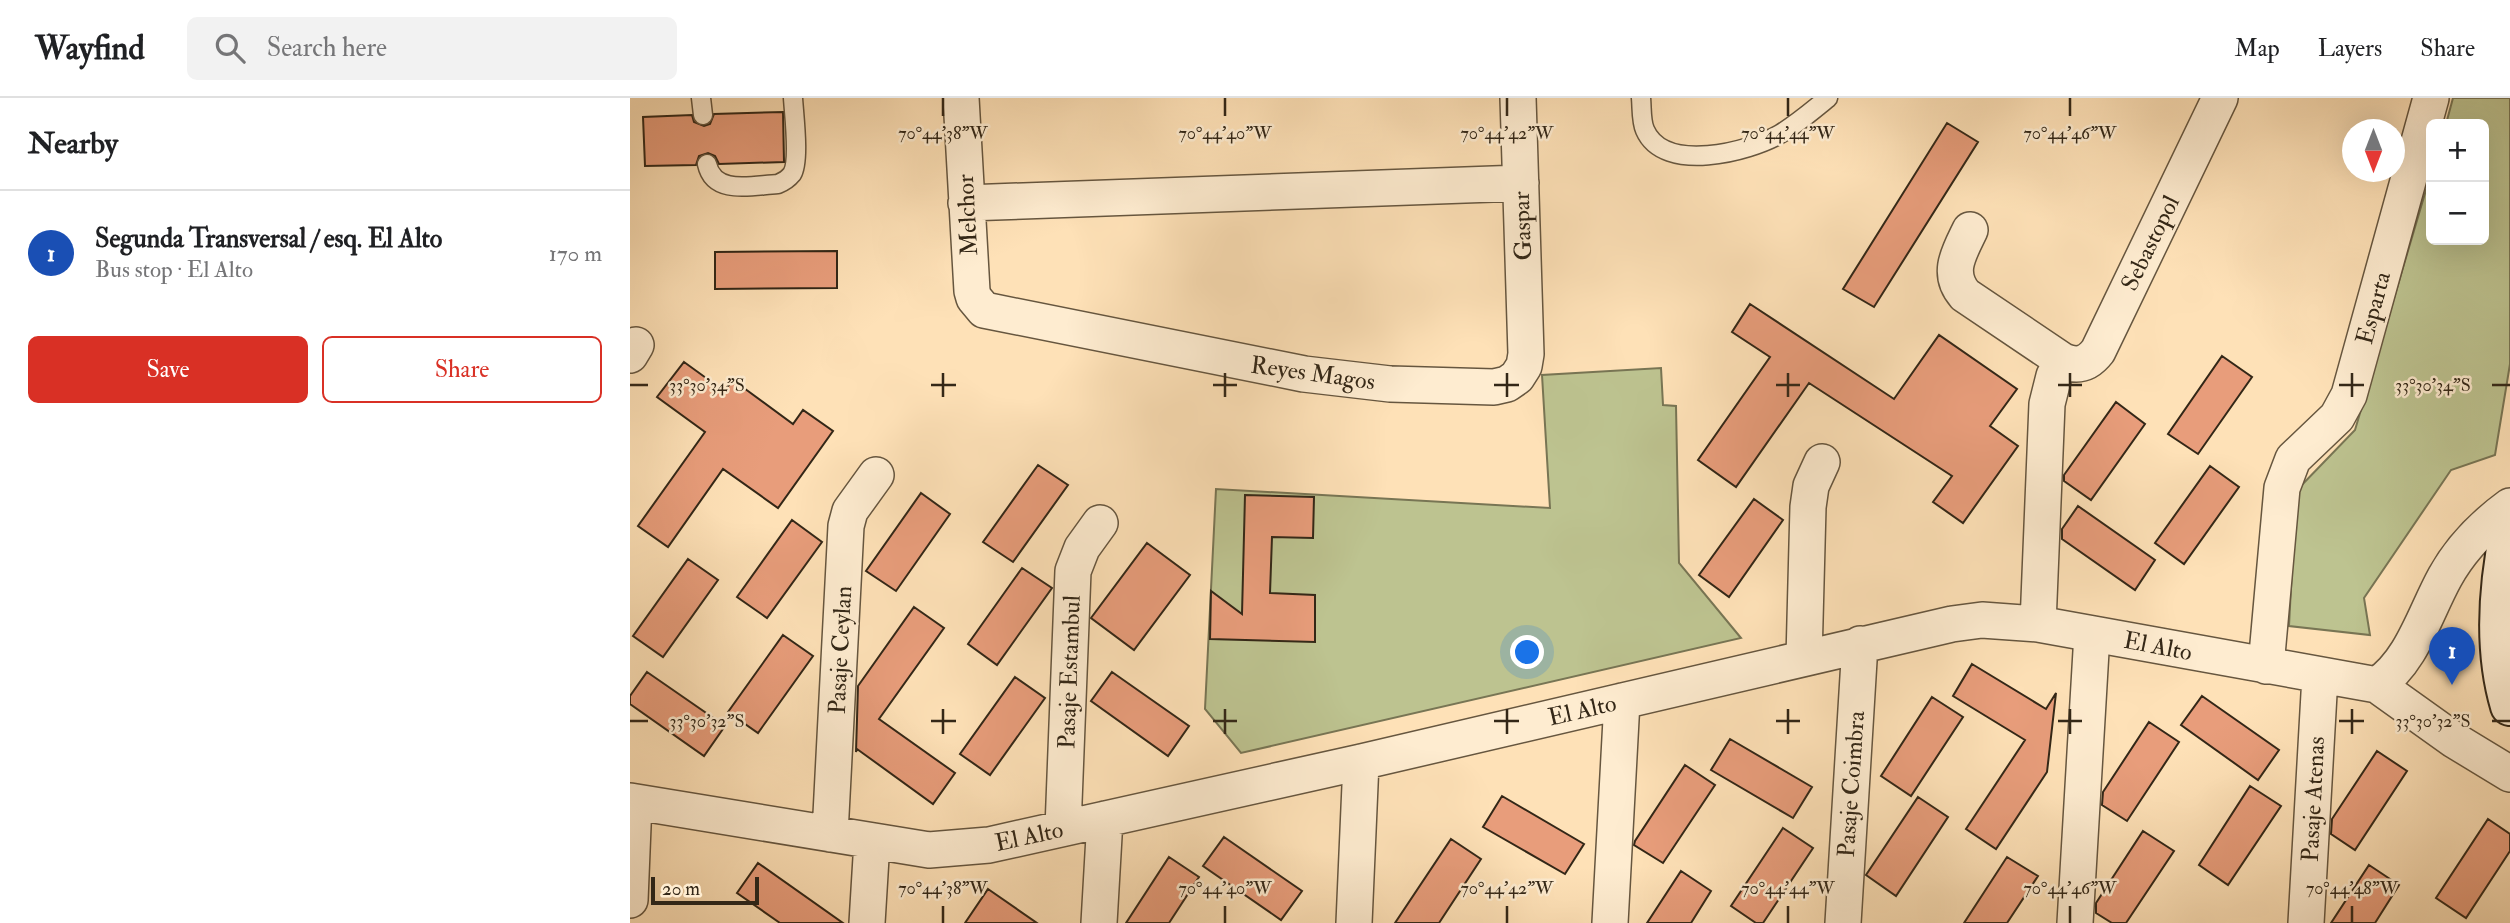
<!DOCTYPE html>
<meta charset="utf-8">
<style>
:root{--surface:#fff;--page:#f2f2f2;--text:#202124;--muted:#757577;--line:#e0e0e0;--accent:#d93025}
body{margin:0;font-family:"IM FELL Double Pica",serif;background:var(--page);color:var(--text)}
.controls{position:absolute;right:21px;top:21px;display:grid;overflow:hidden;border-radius:10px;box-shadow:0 7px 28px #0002}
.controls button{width:63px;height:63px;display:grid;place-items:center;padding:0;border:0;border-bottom:2px solid var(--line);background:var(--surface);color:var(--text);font:35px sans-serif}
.compass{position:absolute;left:1712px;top:21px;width:63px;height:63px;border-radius:50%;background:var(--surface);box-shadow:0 7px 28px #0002;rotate:180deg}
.scale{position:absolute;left:21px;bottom:18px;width:108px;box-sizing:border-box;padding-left:7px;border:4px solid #332717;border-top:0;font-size:19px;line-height:24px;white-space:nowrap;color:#332717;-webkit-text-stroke:5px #feecd0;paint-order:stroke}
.you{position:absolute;left:898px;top:555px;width:24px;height:24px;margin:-18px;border:5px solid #fff;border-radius:50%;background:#1a73e8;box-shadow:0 0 0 10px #1a73e833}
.badge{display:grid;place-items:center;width:46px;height:46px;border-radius:50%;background:var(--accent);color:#fff;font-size:23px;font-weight:700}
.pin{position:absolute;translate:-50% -58px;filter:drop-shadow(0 2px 4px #0008)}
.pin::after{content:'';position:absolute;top:37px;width:24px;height:21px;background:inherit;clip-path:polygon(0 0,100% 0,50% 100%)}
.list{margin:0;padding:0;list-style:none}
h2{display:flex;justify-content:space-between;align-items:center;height:91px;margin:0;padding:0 28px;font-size:30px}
h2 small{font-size:23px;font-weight:400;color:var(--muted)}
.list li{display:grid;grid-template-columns:46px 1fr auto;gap:21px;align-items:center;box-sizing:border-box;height:126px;padding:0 28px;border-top:2px solid var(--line)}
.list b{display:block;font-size:26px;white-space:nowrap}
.list p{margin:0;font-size:23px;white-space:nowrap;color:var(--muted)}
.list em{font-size:23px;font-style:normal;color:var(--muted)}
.actions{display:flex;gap:14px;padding:21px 28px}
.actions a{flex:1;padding:16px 0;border:2px solid var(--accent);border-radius:10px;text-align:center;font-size:24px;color:var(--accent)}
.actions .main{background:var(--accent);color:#fff}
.icon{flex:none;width:38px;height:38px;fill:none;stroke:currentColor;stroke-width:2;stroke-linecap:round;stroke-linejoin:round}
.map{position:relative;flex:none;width:1880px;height:825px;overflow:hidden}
header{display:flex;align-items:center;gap:42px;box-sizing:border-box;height:98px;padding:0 35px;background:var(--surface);border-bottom:2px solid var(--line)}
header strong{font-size:33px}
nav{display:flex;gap:38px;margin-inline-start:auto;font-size:24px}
.search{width:490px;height:63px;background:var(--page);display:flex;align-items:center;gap:18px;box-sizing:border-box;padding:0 24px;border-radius:10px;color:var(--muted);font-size:26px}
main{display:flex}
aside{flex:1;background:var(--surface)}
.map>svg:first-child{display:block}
</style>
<header>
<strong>Wayfind</strong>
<div class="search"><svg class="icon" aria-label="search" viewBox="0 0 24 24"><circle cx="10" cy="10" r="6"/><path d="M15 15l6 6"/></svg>Search here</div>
<nav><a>Map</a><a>Layers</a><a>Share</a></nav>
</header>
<main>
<aside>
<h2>Nearby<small></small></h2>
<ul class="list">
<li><span class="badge" style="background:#1a4fb4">1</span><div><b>Segunda Transversal / esq. El Alto</b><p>Bus stop · El Alto</p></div><em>170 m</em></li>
</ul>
<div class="actions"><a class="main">Save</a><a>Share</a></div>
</aside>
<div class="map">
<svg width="1880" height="825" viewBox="0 0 1880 825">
<rect width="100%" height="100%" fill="#fee1b7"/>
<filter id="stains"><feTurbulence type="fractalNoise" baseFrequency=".00286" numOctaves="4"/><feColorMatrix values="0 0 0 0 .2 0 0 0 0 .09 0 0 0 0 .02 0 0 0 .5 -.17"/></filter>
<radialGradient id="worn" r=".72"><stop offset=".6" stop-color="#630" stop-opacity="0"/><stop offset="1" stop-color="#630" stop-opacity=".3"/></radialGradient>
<path fill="#bdc390" stroke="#787554" stroke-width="2" d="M1823 0H1880V266L1865 357 1821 372 1734 500 1740 537 1659 528 1666 393 1725 332 1801 75V142H1854V26H1816Z
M1031 270 1033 307 1046 308 1049 465 1111 540 611 655 575 611 586 391 920 410 912 277Z"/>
<path fill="#e89d7b" stroke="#332717" stroke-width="2" d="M153 14 154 64 89 66 85 58 78 55 69 58 66 67 15 68 13 19 62 17 64 24 74 28 80 26 84 16Z
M1317 25 1348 44 1244 209 1213 191Z
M207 153V190L85 191V154Z
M1120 206 1264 301 1309 237 1387 291 1360 328 1388 348 1333 425 1303 404 1322 378 1179 285 1106 389 1068 362 1140 259 1102 234Z
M1592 258 1622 279 1568 356 1538 336Z
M54 264 94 293 103 282 163 326 173 312 203 333 148 410 93 371 38 449 8 428 75 334 27 299Z
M1486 304 1515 326 1461 402 1434 383V377Z
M408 367 438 387 383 464 353 444Z
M1580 368 1609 389 1554 466 1525 445Z
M291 395 320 416 266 493 236 473Z
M615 397 684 399 683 440 642 439 640 495 685 497V544L580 541 581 493 612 516Z
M1124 401 1153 422 1099 499 1069 477Z
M1448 408 1525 462 1505 492 1432 441V431Z
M162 422 192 444 137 520 107 499Z
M517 445 560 477 504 552 461 520Z
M58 461 88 482 33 559 3 538Z
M392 470 422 490 367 567 338 546Z
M284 509 314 530 249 621 325 675 303 706 227 651 226 654 228 588Z
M153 537 183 558 128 635 98 614Z
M1342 566 1416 611 1426 595 1417 674 1366 751 1336 731 1395 642 1323 598Z
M17 574 95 628 74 658 0 606V598Z
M482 574 559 628 538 658 461 603Z
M385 579 415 600 360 677 330 656Z
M1572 598 1649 652 1628 682 1551 627Z
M1302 599 1333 619 1281 698 1251 678Z
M1519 624 1549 644 1497 723 1472 707 1473 694Z
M1100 641 1182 689 1163 720 1081 672Z
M1747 653 1777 673 1725 752 1701 736 1702 721Z
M1055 667 1085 687 1033 765 1004 747 1005 743Z
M1620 688 1651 708 1598 787 1569 767Z
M872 698 954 746 935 776 853 729Z
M1288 699 1318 719 1266 798 1236 777Z
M1858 721 1880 736V753L1836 820 1806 800Z
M1153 730 1183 750 1133 825H1126L1101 808Z
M1513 733 1544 753 1496 825H1482L1466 815V805Z
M594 739 672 793 651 822 573 768Z
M821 741 851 761 809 825H765Z
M539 759 569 779 539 825H496Z
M1377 759 1408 778 1377 825H1334Z
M128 765 213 825H150L107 795Z
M1739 767 1769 787 1745 825H1701Z
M1051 773 1081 793 1061 825H1017Z
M358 791 407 825H335Z"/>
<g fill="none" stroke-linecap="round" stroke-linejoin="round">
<defs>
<path id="service" d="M71 0 73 17
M1011 0C1012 11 1011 23 1015 32 1034 76 1119 54 1150 36 1167 26 1183 12 1198 0
M77 66C84 98 123 87 148 86 153 84 158 81 162 76 170 63 164 17 163 0"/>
<path id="minor" d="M331 0 342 193 344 200 354 212 674 276 760 286 864 289 877 286 887 279 894 268 896 256 888 0
M336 105 891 85
M1340 132C1329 155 1316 175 1335 197L1433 263C1448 269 1458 266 1468 253L1590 0
M0 257 6 247
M1408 526 1417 306 1424 278 1433 263
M1174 560 1178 409 1181 388 1192 364
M1636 568 1652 390 1663 361 1707 319 1719 297 1801 0
M1747 587C1782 564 1795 515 1815 479 1831 450 1854 427 1880 408
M0 703 299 752 359 747 731 664 1322 526 1352 522 1408 526 1747 587 1824 642 1880 676
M433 730 443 473 452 450 470 425
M200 736 216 428 220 413 246 377
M0 802 4 704
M237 825 242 743
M469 825 475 721
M724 825 731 664
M980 825 992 603
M1213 825 1230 546
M1445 825 1462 536
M1676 825 1690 578"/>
<path id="secondary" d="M1880 430C1868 488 1863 551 1880 608"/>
</defs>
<use href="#service" stroke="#66563f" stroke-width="21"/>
<use href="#minor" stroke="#66563f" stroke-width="38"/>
<use href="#secondary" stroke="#332717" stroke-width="42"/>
<use href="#service" stroke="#feecd0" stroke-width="18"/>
<use href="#minor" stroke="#feecd0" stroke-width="35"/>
<use href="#secondary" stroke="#feecd0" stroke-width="38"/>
</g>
<path fill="none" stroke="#332717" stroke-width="2.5" d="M313 0V18M595 0V18M877 0V18M1158 0V18M1440 0V18M313 275V299M595 275V299M877 275V299M1158 275V299M1440 275V299M1722 275V299M0 287H18M301 287H326M583 287H607M864 287H889M1146 287H1170M1428 287H1452M1709 287H1734M1862 287H1880M313 611V636M595 611V636M877 611V636M1158 611V636M1440 611V636M1722 611V636M0 623H18M301 623H326M583 623H607M864 623H889M1146 623H1170M1428 623H1452M1709 623H1734M1862 623H1880M313 808V825M595 808V825M877 808V825M1158 808V825M1440 808V825M1722 808V825"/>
<g text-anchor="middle" stroke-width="5" stroke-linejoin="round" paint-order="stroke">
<g font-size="24" fill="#332717" stroke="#feecd0">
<text transform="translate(337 117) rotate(-93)" y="8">Melchor</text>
<text transform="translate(892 128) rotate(-92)" y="8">Gaspar</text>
<text transform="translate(1520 145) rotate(-64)" y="8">Sebastopol</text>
<text transform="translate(1743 210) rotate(-75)" y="8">Esparta</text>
<text transform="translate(683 275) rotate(8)" y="8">Reyes Magos</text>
<text transform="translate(1528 548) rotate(11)" y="8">El Alto</text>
<text transform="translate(210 552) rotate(-87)" y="8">Pasaje Ceylan</text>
<text transform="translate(439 574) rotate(-88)" y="8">Pasaje Estambul</text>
<text transform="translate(952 612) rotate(-13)" y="8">El Alto</text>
<text transform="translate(1221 686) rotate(-86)" y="8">Pasaje Coimbra</text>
<text transform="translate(1683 701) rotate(-87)" y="8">Pasaje Atenas</text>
<text transform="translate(399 738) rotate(-12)" y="8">El Alto</text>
</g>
</g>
<g font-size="18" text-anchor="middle" fill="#332717" stroke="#feecd0" stroke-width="5" stroke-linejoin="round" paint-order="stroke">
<text x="313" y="41">70°44'38"W</text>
<text x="595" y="41">70°44'40"W</text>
<text x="877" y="41">70°44'42"W</text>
<text x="1158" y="41">70°44'44"W</text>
<text x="1440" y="41">70°44'46"W</text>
<text x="1803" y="293">33°30'34"S</text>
<text x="77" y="293">33°30'34"S</text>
<text x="1803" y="629">33°30'32"S</text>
<text x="77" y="629">33°30'32"S</text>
<text x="313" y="796">70°44'38"W</text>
<text x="595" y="796">70°44'40"W</text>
<text x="877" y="796">70°44'42"W</text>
<text x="1158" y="796">70°44'44"W</text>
<text x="1440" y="796">70°44'46"W</text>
<text x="1722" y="796">70°44'48"W</text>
</g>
<rect width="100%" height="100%" filter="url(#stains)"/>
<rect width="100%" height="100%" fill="url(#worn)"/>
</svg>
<div class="controls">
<button>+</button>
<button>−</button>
</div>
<svg class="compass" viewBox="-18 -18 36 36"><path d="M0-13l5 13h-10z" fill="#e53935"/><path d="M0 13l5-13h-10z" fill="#757577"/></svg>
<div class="scale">20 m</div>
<div class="you"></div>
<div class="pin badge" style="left:1822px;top:587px;background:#1a4fb4">1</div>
</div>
</main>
